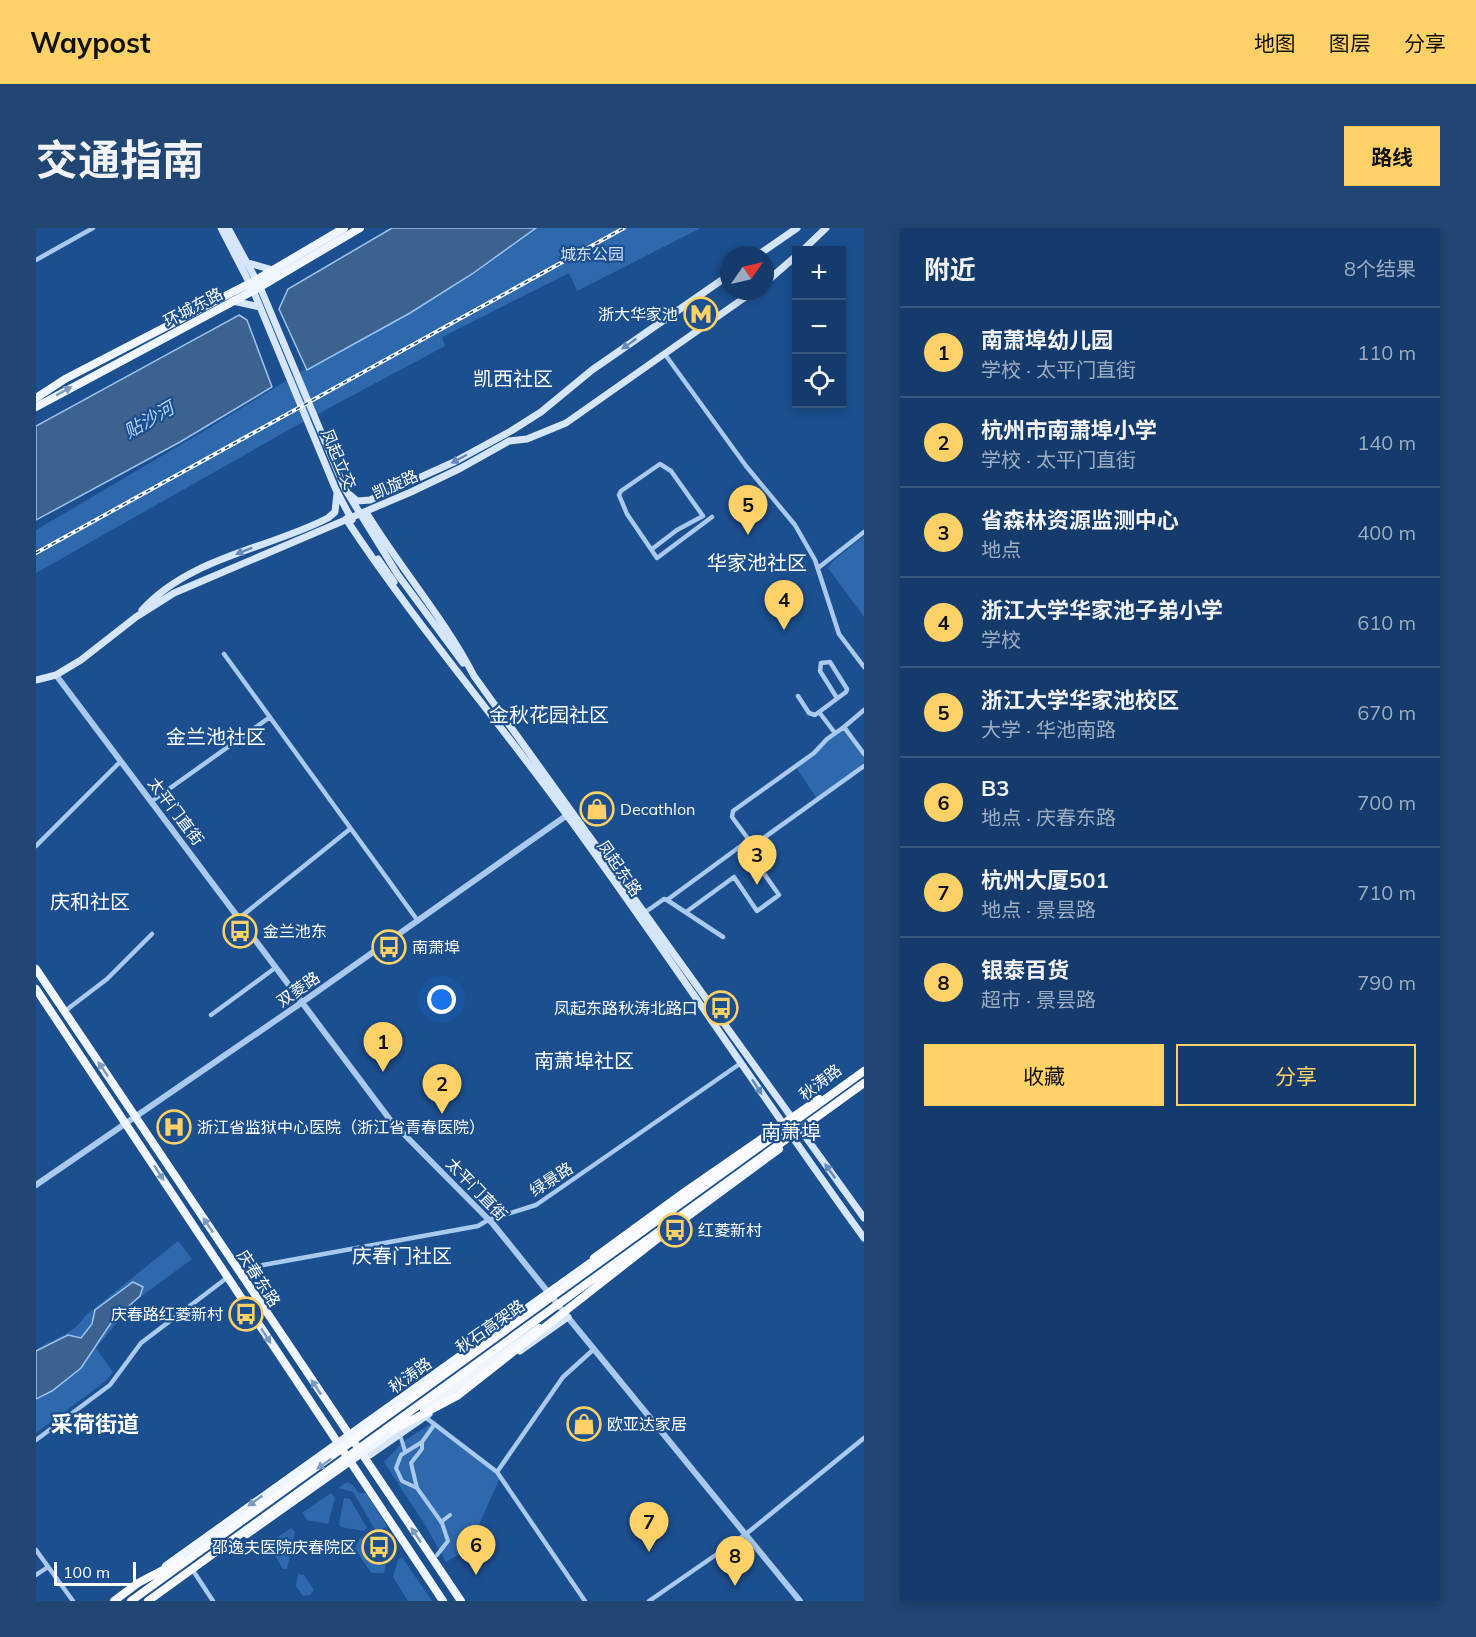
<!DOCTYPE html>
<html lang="zh">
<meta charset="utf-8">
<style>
:root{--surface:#143b6b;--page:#214673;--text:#f1f3f6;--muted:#9dadc1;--line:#33557e;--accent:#ffd166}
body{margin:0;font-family:Mulish,"Noto Sans SC",sans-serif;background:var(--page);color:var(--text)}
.controls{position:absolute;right:18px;top:18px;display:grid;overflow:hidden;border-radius:0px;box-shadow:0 3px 9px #0003}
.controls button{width:54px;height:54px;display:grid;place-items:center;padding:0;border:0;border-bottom:2px solid var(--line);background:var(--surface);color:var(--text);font:30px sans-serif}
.compass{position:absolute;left:684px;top:18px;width:54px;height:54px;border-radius:50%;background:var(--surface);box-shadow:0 3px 9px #0003;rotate:56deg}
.scale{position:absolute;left:18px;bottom:15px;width:82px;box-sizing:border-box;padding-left:6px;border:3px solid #fff;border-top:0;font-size:16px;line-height:21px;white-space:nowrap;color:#fff;-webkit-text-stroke:4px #1b4f8f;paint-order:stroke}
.you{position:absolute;left:406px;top:772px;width:21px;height:21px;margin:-15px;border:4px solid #fff;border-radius:50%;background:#1a73e8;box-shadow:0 0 0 9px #1a73e833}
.badge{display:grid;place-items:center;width:39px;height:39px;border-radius:50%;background:var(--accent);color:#111;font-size:20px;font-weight:700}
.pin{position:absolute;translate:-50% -50px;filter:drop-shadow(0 2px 3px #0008)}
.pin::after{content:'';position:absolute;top:32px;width:21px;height:18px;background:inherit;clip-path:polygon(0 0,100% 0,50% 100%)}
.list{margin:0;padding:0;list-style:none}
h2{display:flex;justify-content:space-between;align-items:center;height:78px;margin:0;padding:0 24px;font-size:26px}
h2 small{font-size:20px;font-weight:400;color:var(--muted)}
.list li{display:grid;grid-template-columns:39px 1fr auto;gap:18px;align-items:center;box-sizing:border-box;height:90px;padding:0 24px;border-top:2px solid var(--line)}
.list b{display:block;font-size:22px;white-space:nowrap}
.list p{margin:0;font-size:20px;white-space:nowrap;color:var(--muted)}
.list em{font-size:20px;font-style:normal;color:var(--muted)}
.actions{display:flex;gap:12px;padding:18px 24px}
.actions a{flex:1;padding:14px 0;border:2px solid var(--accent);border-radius:0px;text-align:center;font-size:21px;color:var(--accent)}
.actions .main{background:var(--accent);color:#111}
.icon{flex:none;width:33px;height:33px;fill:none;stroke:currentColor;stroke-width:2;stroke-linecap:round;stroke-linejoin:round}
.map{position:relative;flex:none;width:828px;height:1373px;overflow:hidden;border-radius:0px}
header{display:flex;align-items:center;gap:36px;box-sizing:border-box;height:84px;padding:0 30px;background:var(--accent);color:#111}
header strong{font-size:28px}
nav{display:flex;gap:33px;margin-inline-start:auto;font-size:21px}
.intro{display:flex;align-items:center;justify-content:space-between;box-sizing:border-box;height:144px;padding:0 36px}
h1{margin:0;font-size:42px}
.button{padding:15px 27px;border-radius:0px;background:var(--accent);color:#111;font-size:21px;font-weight:700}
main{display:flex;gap:36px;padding:0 36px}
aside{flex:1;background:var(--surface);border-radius:0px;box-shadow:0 3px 9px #0003}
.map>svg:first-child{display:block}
</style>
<header>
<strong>Waypost</strong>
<nav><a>地图</a><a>图层</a><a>分享</a></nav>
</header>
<div class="intro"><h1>交通指南</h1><a class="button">路线</a></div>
<main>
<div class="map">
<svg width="828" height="1373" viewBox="0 0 828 1373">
<rect width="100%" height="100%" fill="#1b4f8f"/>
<path fill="#2e69ad" d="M500 0H665L541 63 533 45 406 109 409 118 265 195 0 345V302L168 203Z
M828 308V389L792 340 797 333Z
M808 499 828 526V538L782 572 759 538Z
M142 1013 156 1031 98 1074 60 1120 77 1144 70 1153 0 1205V1122C20 1108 35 1109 49 1088Z
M399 1193 464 1250 432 1321 410 1334 391 1300 348 1234 368 1213Z
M311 1254 317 1257 323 1265H330L351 1298 341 1305 317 1264 302 1260Z
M295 1265 299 1270 292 1296 271 1292 266 1285Z
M308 1270 314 1271 331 1300 328 1303 305 1299 303 1296Z
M255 1300 259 1304 251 1341H247L232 1316Z
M324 1310 337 1314 350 1334 348 1345H335L319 1320Z
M366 1329 396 1373H372L357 1349 362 1332Z
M262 1346 268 1347 278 1362 274 1367 267 1368 260 1358Z"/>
<path fill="#3c6290" stroke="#9cc4f0" stroke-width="1.5" d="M356 0H500L436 46 374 85 271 142 243 81 252 61Z
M203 87 211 92 236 159 144 214 0 292V198Z
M97 1054 107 1059 104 1068 77 1092 45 1140 16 1163 0 1171V1123L32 1107 45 1110 56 1096 59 1082Z"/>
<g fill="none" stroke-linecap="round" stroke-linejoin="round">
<path stroke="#a9c9ee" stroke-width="4" d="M398 1197 386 1214 365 1227 360 1240 366 1253 381 1260 406 1295 412 1313 401 1327
M365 1210 369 1223
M381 1260 375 1235 386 1221V1214
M405 1294 414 1287"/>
<path stroke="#a9c9ee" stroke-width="4.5" d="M0 32 57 0
M628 125 710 238 759 297 779 332 803 406 828 439
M616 321 641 302 667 288 635 243 624 236 585 263 583 267 591 286 621 330 676 289
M782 340 828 304
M188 426 382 693
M762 468 773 485 779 487 810 464 811 461 794 434 785 435 784 443 801 470
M783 484 799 505
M808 499 828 482
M116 573 234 489
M713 612 696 589 697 583 778 525 791 511 808 499 828 526
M0 618 85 533
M631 672 713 612 722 614 828 538
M650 684 698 649 721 683 743 667 715 627
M608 685 628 671 631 672 687 709
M202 691 314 601
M29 783 71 751 116 706
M175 787 239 740
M205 1046 227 1037 442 998 452 992 500 977 705 835
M389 1189 461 1244 549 1373
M0 1212 74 1157 105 1115 192 1049
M461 1244 527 1149 558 1121
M0 1322 37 1373
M158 1344 177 1373
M0 1347 12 1339
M613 1373 710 1306 828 1210"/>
<path stroke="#a9c9ee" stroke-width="6" d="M20 447 355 893 457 996 524 1079
M0 957 265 775 534 585
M530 1087 764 1373"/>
<path stroke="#d6e6fa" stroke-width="7" d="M185 0 217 62 300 262 316 292
M192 0 224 59 309 261 362 347 427 435
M767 22 790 0
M722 27 761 0
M212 35 237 42
M729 55 760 28
M197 73 224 79
M314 267 321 273 334 272 418 234 475 203 505 184 556 142 693 47
M330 284C364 340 408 390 438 448L828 990
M310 291C378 394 458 487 530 586 632 726 727 870 828 1010
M342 331 358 354
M106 382C154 329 232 321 292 290L299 284 301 265
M0 452 20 447 45 432 100 389 138 365 375 264 425 240 473 213 491 211 530 195 718 63
M484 1123 532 1089
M324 1226 334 1227 393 1186"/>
<path stroke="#f0f6ff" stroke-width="8" d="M0 170 29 151 220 52 308 0
M0 179 224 59 324 0
M0 741 425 1373
M0 761 407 1373
M625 1008 743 921
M388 1182 503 1100
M211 1306 361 1200
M130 1338 564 1028"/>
<path stroke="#f8faff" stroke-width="8" d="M558 1030 650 963 783 871
M357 1202 421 1168 630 1004
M78 1373 102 1355 146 1332
M95 1373 828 843
M112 1373 828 855"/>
<defs>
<path id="rail" d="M0 325 588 0"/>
</defs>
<use href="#rail" stroke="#fff" stroke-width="4"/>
<use href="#rail" stroke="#1b4f8f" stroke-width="1.5" stroke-dasharray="4.5" stroke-linecap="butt"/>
</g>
<defs><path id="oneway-solid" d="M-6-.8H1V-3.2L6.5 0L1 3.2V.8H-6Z" transform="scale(1.5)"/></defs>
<g fill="#668bba">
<use href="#oneway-solid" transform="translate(593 116) rotate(145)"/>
<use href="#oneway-solid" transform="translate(423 231) rotate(152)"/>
<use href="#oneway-solid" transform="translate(208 323) rotate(158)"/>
<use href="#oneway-solid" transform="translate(721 859) rotate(57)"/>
<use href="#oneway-solid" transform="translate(794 943) rotate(-126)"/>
</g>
<g fill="#7b9ac1">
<use href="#oneway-solid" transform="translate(28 163) rotate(-29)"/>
<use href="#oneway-solid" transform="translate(67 841) rotate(-124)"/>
<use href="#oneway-solid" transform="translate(123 945) rotate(57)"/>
<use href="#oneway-solid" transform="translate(172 997) rotate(-124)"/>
<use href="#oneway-solid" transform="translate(230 1108) rotate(57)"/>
<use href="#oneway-solid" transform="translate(280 1159) rotate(-124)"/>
<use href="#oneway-solid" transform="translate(219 1273) rotate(145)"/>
<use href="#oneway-solid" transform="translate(380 1307) rotate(-124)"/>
</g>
<use fill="#7e9cc1" href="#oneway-solid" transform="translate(288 1236) rotate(144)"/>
<defs>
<symbol id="metro-ring" viewBox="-11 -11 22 22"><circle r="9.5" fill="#1b4f8f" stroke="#ffd166" stroke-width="1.5"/><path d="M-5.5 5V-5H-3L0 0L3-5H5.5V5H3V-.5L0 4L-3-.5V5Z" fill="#ffd166"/></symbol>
<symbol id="shop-ring" viewBox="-11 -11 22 22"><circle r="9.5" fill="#1b4f8f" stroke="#ffd166" stroke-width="1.5"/><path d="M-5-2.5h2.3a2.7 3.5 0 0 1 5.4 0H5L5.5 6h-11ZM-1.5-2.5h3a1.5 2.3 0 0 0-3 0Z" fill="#ffd166"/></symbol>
<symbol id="bus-ring" viewBox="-11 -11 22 22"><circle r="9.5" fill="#1b4f8f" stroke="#ffd166" stroke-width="1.5"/><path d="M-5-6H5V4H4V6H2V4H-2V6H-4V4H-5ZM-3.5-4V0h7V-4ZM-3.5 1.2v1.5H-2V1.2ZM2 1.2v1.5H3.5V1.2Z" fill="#ffd166"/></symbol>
<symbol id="hospital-ring" viewBox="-11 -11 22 22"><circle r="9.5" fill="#1b4f8f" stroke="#ffd166" stroke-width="1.5"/><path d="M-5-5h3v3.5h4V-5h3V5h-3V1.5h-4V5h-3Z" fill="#ffd166"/></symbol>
</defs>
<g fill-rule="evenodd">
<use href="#metro-ring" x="646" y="67" width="38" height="38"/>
<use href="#shop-ring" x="542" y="562" width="38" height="38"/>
<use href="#bus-ring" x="185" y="684" width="38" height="38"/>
<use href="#bus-ring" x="334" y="700" width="38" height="38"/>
<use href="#bus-ring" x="666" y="761" width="38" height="38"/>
<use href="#hospital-ring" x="119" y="880" width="38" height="38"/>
<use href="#bus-ring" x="620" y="983" width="38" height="38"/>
<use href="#bus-ring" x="191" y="1067" width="38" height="38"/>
<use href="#shop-ring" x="529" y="1177" width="38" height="38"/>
<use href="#bus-ring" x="324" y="1300" width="38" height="38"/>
</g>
<g text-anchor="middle" stroke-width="4.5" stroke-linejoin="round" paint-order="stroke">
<g font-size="16" fill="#cfe3fa" stroke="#1b4f8f">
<text x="556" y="32">城东公园</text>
</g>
<g font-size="16" fill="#fff" stroke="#1b4f8f">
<text transform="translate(157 79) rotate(-28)" y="6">环城东路</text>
<text transform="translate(303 231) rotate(67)" y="6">凤起立交</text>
<text transform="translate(359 256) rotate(-24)" y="6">凯旋路</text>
<text transform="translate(140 583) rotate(53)" y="6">太平门直街</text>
<text transform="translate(584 640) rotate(55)" y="6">凤起东路</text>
<text transform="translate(262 761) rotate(-35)" y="6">双菱路</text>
<text transform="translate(784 854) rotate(-37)" y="6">秋涛路</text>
<text transform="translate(515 951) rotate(-33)" y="6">绿景路</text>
<text transform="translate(441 961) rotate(46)" y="6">太平门直街</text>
<text transform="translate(223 1050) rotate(57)" y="6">庆春东路</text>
<text transform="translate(454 1098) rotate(-35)" y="6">秋石高架路</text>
<text transform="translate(374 1147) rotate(-36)" y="6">秋涛路</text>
</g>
<g font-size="16" fill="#fff" stroke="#1b4f8f" text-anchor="start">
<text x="642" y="92" text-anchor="end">浙大华家池</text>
<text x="584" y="587">Decathlon</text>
<text x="227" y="709">金兰池东</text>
<text x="376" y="725">南萧埠</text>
<text x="662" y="786" text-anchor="end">凤起东路秋涛北路口</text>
<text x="161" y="905">浙江省监狱中心医院（浙江省青春医院）</text>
<text x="662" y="1008">红菱新村</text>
<text x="187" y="1092" text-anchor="end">庆春路红菱新村</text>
<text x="571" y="1202">欧亚达家居</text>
<text x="320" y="1325" text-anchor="end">邵逸夫医院庆春院区</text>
</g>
<g font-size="18" font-style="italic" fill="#b5d3f5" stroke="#1b4f8f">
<text transform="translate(113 192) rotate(-30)" y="6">贴沙河</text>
</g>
<g font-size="20" fill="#fff" stroke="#1b4f8f">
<text x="477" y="158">凯西社区</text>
<text x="721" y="342">华家池社区</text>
<text x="513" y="494">金秋花园社区</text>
<text x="180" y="516">金兰池社区</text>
<text x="54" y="681">庆和社区</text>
<text x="548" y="840">南萧埠社区</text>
<text x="755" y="911">南萧埠</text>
<text x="366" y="1035">庆春门社区</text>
</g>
<g font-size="22" font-weight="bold" fill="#fff" stroke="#1b4f8f">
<text x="59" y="1204">采荷街道</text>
</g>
</g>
</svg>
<div class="controls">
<button>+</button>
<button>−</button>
<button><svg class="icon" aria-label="locate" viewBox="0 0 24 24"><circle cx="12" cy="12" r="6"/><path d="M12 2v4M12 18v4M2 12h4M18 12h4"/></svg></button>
</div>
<svg class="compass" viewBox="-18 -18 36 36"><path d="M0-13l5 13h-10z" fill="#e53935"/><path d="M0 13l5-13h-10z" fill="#9dadc1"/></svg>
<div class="scale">100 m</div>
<div class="you"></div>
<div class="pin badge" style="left:347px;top:844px">1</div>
<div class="pin badge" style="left:406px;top:886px">2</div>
<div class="pin badge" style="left:721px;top:657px">3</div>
<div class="pin badge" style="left:748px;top:402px">4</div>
<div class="pin badge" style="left:712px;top:307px">5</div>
<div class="pin badge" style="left:440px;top:1347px">6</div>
<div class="pin badge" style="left:613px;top:1324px">7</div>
<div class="pin badge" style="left:699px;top:1358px">8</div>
</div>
<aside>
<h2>附近<small>8个结果</small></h2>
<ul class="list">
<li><span class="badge">1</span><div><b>南萧埠幼儿园</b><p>学校 · 太平门直街</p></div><em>110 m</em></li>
<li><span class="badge">2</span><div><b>杭州市南萧埠小学</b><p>学校 · 太平门直街</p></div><em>140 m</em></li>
<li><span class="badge">3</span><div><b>省森林资源监测中心</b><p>地点</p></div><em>400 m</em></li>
<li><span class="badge">4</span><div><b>浙江大学华家池子弟小学</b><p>学校</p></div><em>610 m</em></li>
<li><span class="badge">5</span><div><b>浙江大学华家池校区</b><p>大学 · 华池南路</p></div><em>670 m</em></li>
<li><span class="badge">6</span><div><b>B3</b><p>地点 · 庆春东路</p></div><em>700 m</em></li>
<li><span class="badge">7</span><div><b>杭州大厦501</b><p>地点 · 景昙路</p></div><em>710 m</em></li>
<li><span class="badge">8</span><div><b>银泰百货</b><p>超市 · 景昙路</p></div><em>790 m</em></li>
</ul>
<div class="actions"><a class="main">收藏</a><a>分享</a></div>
</aside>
</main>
